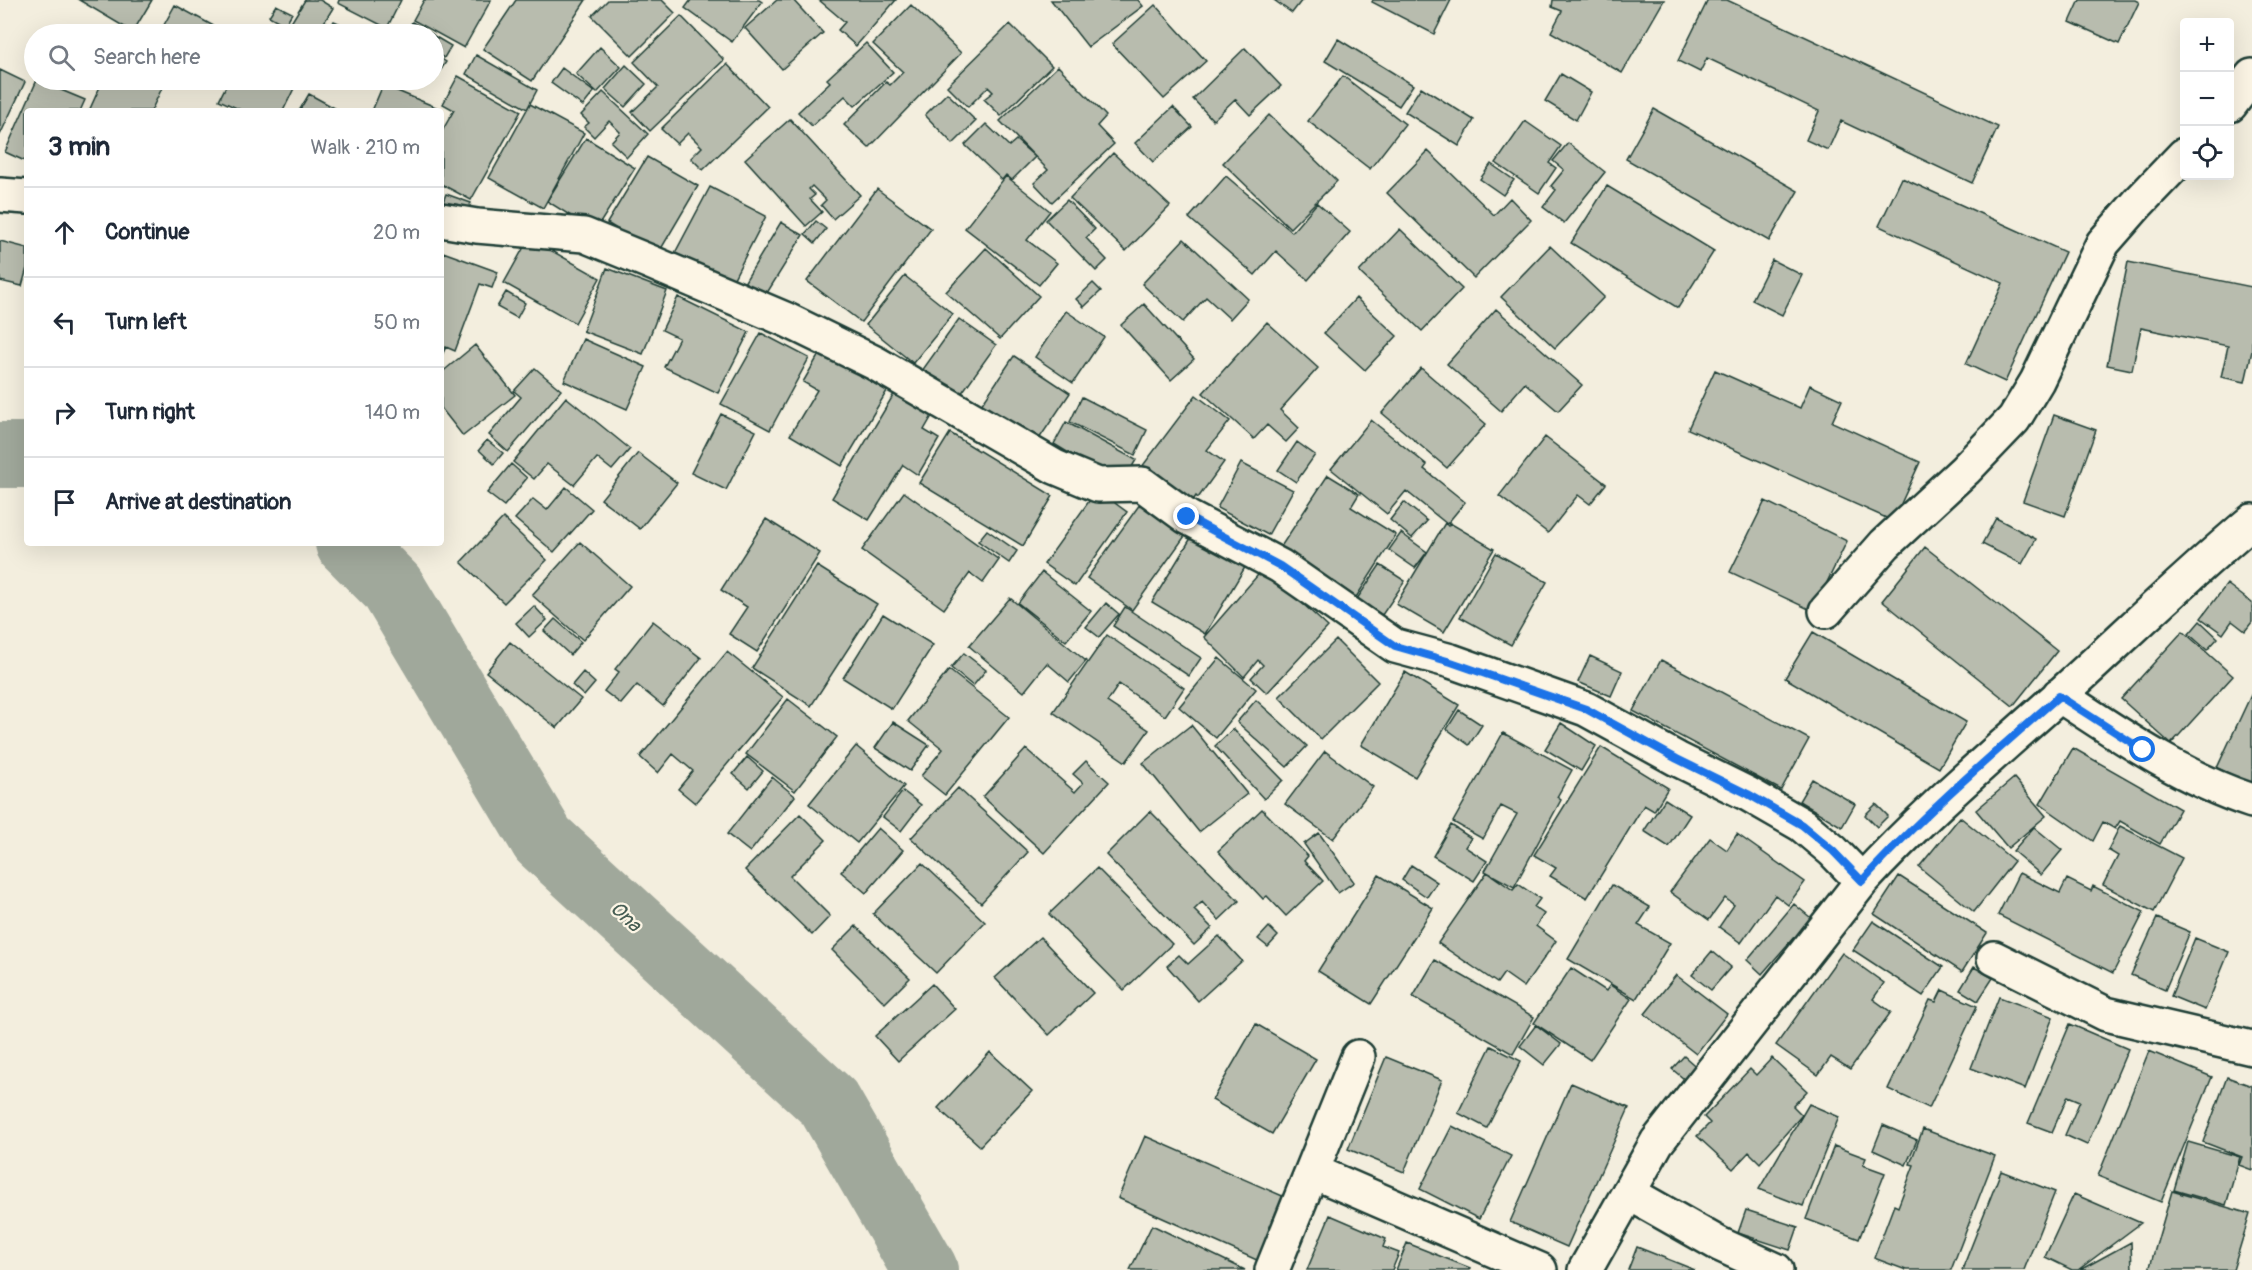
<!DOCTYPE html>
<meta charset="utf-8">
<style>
:root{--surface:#fff;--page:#f6f6f7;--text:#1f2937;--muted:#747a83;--line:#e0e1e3}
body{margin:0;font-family:Pangolin,sans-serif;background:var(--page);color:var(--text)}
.controls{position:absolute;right:18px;top:18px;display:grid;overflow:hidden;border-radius:6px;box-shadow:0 6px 24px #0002}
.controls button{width:54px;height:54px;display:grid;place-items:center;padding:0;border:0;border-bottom:2px solid var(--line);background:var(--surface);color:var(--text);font:30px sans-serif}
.stop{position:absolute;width:18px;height:18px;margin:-14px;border:4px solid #1a73e8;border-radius:50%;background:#fff}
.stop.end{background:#1a73e8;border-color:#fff;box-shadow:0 2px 6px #0008}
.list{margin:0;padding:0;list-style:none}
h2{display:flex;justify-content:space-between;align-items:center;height:78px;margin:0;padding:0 24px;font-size:26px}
h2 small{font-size:20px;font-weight:400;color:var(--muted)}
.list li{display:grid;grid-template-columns:39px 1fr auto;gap:18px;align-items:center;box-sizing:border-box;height:90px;padding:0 24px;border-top:2px solid var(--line)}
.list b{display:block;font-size:22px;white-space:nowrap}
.list em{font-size:20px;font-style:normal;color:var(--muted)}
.icon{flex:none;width:33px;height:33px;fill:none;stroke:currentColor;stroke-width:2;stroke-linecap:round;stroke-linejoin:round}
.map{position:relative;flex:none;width:2252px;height:1270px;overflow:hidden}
.search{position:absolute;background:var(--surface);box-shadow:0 6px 24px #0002;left:24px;top:24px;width:420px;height:66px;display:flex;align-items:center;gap:15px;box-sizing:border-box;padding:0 21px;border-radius:33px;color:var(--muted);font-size:22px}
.panel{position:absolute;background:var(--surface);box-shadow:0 6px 24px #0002;left:24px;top:108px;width:420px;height:438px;border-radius:6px}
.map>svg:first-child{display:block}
</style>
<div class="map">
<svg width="2252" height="1270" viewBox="0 0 2252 1270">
<rect width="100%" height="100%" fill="#f3eede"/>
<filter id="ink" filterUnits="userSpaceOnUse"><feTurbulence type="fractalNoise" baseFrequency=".0167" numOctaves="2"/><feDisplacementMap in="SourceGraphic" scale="12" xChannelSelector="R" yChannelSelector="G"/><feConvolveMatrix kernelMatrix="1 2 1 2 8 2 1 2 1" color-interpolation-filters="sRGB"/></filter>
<g filter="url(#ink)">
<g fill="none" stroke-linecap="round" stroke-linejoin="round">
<path stroke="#a0a89b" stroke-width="66" d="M0 455H27
M348 543 392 587 543 840 829 1103 925 1270"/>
</g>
<path fill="#b8bcae" stroke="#1f3d34" stroke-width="1.5" d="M79 0H152L133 32Z
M305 0H320L333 8 317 34H303L289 26Z
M339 0H401L387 28 338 3Z
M424 0H491L464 48 413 20Z
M516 0H586L532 81 483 49Z
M608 0H662L675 13 632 56 592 16Z
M691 0H759L762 2 732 42 685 8Z
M777 0H793L823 33 782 69 745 28Z
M819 0H896L856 46 838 30 845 22Z
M1051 0H1138L1143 6 1088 47Z
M1274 0H1302L1292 13Z
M1373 0H1451L1434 34 1372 2Z
M1553 0H1664L1622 73 1551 32 1562 11 1552 7Z
M1708 0H1727L1998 127 1972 183 1841 121 1828 150 1806 140 1819 111 1707 58 1700 72 1678 61Z
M2080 0H2135L2139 2 2119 44 2070 22Z
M175 5 221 30 218 34H159Z
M276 5 292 13 285 25 269 16Z
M911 5 961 53 869 148 844 125 886 82 890 85 903 72 873 44Z
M1155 5 1206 61 1164 99 1112 44Z
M681 16 724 60 650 131 632 112 658 87 634 62Z
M334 21 363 34H327Z
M412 22 432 34H408L406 33Z
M1010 24 1052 66 1001 116 984 99 993 92 988 87 968 107 947 86Z
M434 36 451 46 444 58 434 51Z
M1338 39 1413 85 1399 106 1325 61Z
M866 43 893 72 855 106 845 96 812 126 798 112 830 82 827 79Z
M600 47 621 67 597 93 576 74Z
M1245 48 1281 86 1250 115 1235 99 1213 120 1193 99Z
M434 54 446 62 435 79H434Z
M476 55 537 90 527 109 466 74Z
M727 64 768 107 703 170 691 158 702 147 688 133 677 144 661 129Z
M626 65 646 84 625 107 605 89Z
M1058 66 1106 116 1097 126 1114 144 1052 202 1034 183 1048 170 1000 121Z
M562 68 594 92 583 106 551 83Z
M0 70 25 82 0 135Z
M1561 74 1591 92 1576 120 1545 101Z
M458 76 521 111 471 200 441 184V133L454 110 443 104Z
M1343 76 1405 124 1370 169 1308 121Z
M37 80 85 100 80 111H27V162L5 152Z
M103 80H142L162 88 151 111H89Z
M229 80H298L283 111H243L219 100Z
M383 85 438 108 437 111H372Z
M1421 87 1474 120 1459 146 1405 112Z
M603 92 648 134 627 157 611 142 620 132 609 121 594 137 584 127 589 123 581 115Z
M947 93 976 121 953 144 925 115Z
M309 94 340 111H299Z
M530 104 584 133 543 208 489 178Z
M1173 107 1192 127 1153 162 1135 143Z
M1654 109 1798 191 1769 241 1626 159Z
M1269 115 1337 181 1290 228 1223 163Z
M790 119 860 195 833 219 821 205 826 200 812 186 809 189 815 195 810 199 822 212 806 226 745 159Z
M1525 121 1561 146 1549 163 1556 168 1539 193 1496 163Z
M986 124 1009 146 1016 140 1035 157 1012 180 1006 175 1002 180 965 145Z
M586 138 635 168 595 231 547 201Z
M1568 143 1605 172 1564 223 1543 207 1556 190 1551 186 1564 170 1553 161Z
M1428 151 1494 215 1510 198 1531 220 1474 278 1387 193Z
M1113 153 1170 206 1126 251 1070 198Z
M647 157 698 186 658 254 607 223Z
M1491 164 1514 180 1503 195 1480 179Z
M1006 176 1050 211 1027 240 1057 263 1039 285 965 228Z
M1226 176 1292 232 1317 203 1350 232 1308 280 1276 251 1255 275 1189 218Z
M1902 178 2065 252 2005 382 1966 364 2003 283 1879 226Z
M1607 186 1714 251 1678 308 1571 243Z
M710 187 766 216 732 282 675 253Z
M877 189 931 229 861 322 807 281Z
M446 194 471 203 463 222 441 207Z
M1067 200 1095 229 1086 238 1107 260 1096 271 1046 220Z
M816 221 826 229 815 243 805 234Z
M781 222 803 235 762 301 741 288Z
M1400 229 1462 289 1422 331 1359 272Z
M529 238 600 278 575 323 504 283Z
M1184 239 1248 299 1230 319 1206 297 1183 322 1142 284Z
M0 241 27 248V268L22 286 0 281Z
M1550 246 1604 297 1555 348 1501 297Z
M986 248 1039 296 1000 339 946 292Z
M443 252 498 272 492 288 480 284 455 351 446 347 441 357V259Z
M1772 260 1802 275 1782 315 1752 300Z
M2128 262 2252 287V351L2245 382 2221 377 2228 346 2141 328 2132 370 2107 365Z
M607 268 667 291 643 354 583 331Z
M905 276 953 314 913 363 866 325Z
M1093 283 1101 291 1084 307 1076 299Z
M506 292 525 303 517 318 497 307Z
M678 297 749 332 718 393 664 367 679 338 662 330Z
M1356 298 1397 336 1365 370 1324 333Z
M1144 304 1194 359 1171 380 1121 325Z
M1496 309 1582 385 1558 411 1525 383 1501 411 1447 364Z
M1066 311 1104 337 1073 383 1035 357Z
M959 319 996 345 956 401 919 375Z
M1267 322 1318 368 1280 410 1299 428 1286 442 1267 425 1254 439 1203 393Z
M761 333 809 358 770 430 721 404Z
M583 339 646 367 627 409 564 381Z
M475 345 515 395 463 436 441 408V373Z
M821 351 887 391 842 466 790 435 817 390 803 382Z
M1014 356 1070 393 1035 445 979 408Z
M535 368 561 390 508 452 489 435 521 397 514 391Z
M1421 368 1486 424 1447 468 1382 413Z
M1715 370 1800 408 1810 385 1842 400 1832 422 1920 462 1893 521 1688 429Z
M894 394 932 416 924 430 939 439 918 475 903 465 869 520 832 498Z
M1196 395 1230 421 1207 450 1224 462 1198 498 1196 496 1187 509 1138 472Z
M566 397 630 449 612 470 597 458 574 485 547 464 534 479 513 462Z
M1082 397 1147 430 1135 455 1070 422Z
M721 414 756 431 726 490 691 473Z
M2054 415 2096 430 2065 516 2023 501Z
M1371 420 1427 465 1424 469 1465 502 1447 524 1406 491 1387 514 1331 469Z
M1066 422 1136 460 1123 482 1075 465 1079 459 1054 444Z
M950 433 1053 496 1023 546 919 483Z
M1545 437 1606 484 1590 504 1578 495 1548 533 1499 496Z
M487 440 503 453 494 464 479 450Z
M1297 442 1315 455 1296 482 1278 470Z
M638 453 677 483 640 529 601 499Z
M1241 463 1293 490 1268 535 1217 508Z
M511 464 527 478 504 506 487 493Z
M1328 475 1359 494 1351 507 1396 535 1353 602 1276 554Z
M566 487 592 509 554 552 515 519 533 499 547 510Z
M1097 490 1127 512 1075 586 1044 564Z
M904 492 999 560 983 583 970 573 944 609 862 550Z
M1765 501 1847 541 1813 611 1730 572Z
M1404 502 1427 521 1412 538 1390 520Z
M1140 504 1185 536 1132 610 1087 578Z
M503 518 547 560 504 603 461 562Z
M1996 518 2036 539 2022 564 1982 544Z
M766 519 820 553 757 652 729 634 747 607 721 590Z
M1445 523 1448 526 1450 523 1494 549 1444 632 1396 604Z
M987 530 1017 551 1009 563 978 541Z
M1194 533 1247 564 1205 634 1152 602Z
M1401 533 1427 552 1415 568 1389 550Z
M580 542 630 586 583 640 532 595Z
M1925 547 2057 651 2013 706 1882 601Z
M1496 553 1547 582 1511 645 1460 617Z
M1380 565 1405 581 1382 615 1357 599Z
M817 566 877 604 811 706 752 668Z
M1264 568 1328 627 1267 693 1251 678 1263 665 1258 660 1244 677 1204 637Z
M1042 572 1091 611 1066 641 1018 603Z
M2227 584 2252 603V622L2245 631 2232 621 2223 634 2201 618Z
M1010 598 1086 661 1069 682 1047 663 1024 692 969 646Z
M1106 603 1119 614 1099 637 1086 627Z
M534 606 547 620 529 637 516 623Z
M1125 607 1201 658 1189 676 1113 626Z
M883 614 933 645 892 709 843 678Z
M555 619 581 642 570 655 544 631Z
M653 621 701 658 663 706 637 685 621 704 604 691 619 672 615 669Z
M2200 621 2218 638 2207 650 2189 634Z
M2183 631 2233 676 2171 744 2121 699Z
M1813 632 1966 722 1939 768 1785 678Z
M1107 635 1184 688 1165 716 1119 684 1107 702 1149 730 1126 762 1053 712Z
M1336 640 1378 682 1321 739 1279 697Z
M510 642 581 699 557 728 486 672Z
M727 652 783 697 695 803 678 789 693 771 673 754 658 773 640 757Z
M964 653 986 670 973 686 951 668Z
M1590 656 1622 671 1611 696 1578 682Z
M1219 658 1256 689 1216 738 1179 707Z
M1661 660 1809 739 1781 790 1633 711Z
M949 670 1009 717 945 795 921 776 943 749 908 721Z
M583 672 595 683 584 696 572 685Z
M1405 672 1459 705 1415 777 1361 745Z
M2251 695 2252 696V784L2217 768Z
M788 699 837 737 795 791 746 754Z
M1256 700 1307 746 1287 767 1237 722Z
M1459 710 1482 725 1469 745 1447 729Z
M893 722 929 745 910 771 875 748Z
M1561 723 1596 746 1581 771 1545 749Z
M1191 725 1247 794 1199 832 1143 763Z
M1233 729 1283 780 1264 799 1215 746Z
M1503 733 1572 770 1557 797 1561 800 1514 887 1485 871 1517 814 1501 806 1483 839 1453 822Z
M856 746 904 786 857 843 809 804Z
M1601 747 1668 788 1654 811 1644 805 1587 898 1550 876 1556 868 1534 855Z
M2073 748 2180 809 2160 844 2120 821 2115 829 2103 822 2093 841 2040 804Z
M1026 749 1075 792 1083 783 1073 774 1086 761 1109 782 1044 853 983 797Z
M1325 751 1373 787 1333 839 1285 804Z
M747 757 763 771 749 788 733 774Z
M772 777 795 796 750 852 727 834Z
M2014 778 2046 816 2008 848 1976 810Z
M1812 779 1855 804 1842 827 1799 801Z
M958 788 1028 852 981 903 911 838Z
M903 791 921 805 901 831 883 817Z
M1665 799 1690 815 1669 847 1644 831Z
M1876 804 1888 816 1877 827 1865 815Z
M1262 809 1308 856 1304 861 1323 881 1286 916 1267 896 1263 899 1218 851Z
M1150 811 1239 901 1219 920 1202 902 1194 910 1212 928 1194 945 1106 855Z
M800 814 826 840 790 876 830 916 812 935 745 870Z
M1960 817 2014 861 1974 912 1919 867Z
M1451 825 1471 838 1465 847 1487 861 1474 881 1433 856Z
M2120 826 2182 858 2154 912 2103 885 2118 856 2108 850Z
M2034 827 2062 850 2041 875 2013 851Z
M878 828 903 850 866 893 841 872Z
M1319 833 1354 882 1338 893 1304 844Z
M1737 834 1805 882 1788 905 1775 895 1741 943 1719 927 1734 905 1725 898 1709 920 1670 892 1710 838 1727 850Z
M922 863 985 922 936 973 873 914Z
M1411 865 1437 882 1427 897 1402 880Z
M1097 868 1172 944 1124 990 1049 914Z
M1487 872 1513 890 1518 884 1540 899 1534 907 1544 914 1536 926 1556 941 1524 987 1504 973 1497 983 1438 943Z
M2019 873 2060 893 2067 879 2091 891 2093 886 2144 912 2113 973 1998 915Z
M1379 875 1433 908 1371 1004 1318 971Z
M1899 876 1987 933 1962 972 1874 914Z
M1612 885 1650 907 1638 925 1670 943 1636 999 1568 959Z
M1794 904 1816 922 1799 941 1794 937 1762 974 1747 960Z
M2157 918 2190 932 2165 990 2131 975Z
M1873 921 1943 967 1923 996 1853 950Z
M856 926 910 978 885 1003 832 950Z
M1269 927 1278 936 1268 947 1258 939Z
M1219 936 1242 961 1198 1001 1167 966 1179 955 1188 964Z
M1040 937 1093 993 1049 1035 995 978Z
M2195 938 2229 952 2205 1010 2171 996Z
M1712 951 1731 967 1711 990 1692 975Z
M1842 953 1884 983 1873 999 1891 1012 1850 1069 1831 1057 1818 1075 1776 1045Z
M1435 960 1534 1017 1513 1054 1413 997Z
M1974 967 1993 978 1978 1001 1960 990Z
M1571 968 1606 991 1610 985 1631 999 1590 1060 1534 1023Z
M1676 975 1727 1014 1696 1054 1645 1014Z
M932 984 955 1009 898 1061 875 1036Z
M1942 990 1977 1006 1929 1108 1888 1089 1930 1000 1936 1002Z
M1999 997 2053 1017 2025 1089 1971 1068Z
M1256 1024 1316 1059 1272 1134 1212 1100Z
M2070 1024 2128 1049 2087 1145 2065 1135 2080 1101 2068 1096 2052 1132 2028 1123Z
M1536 1025 1561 1044 1544 1065 1520 1046Z
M1491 1046 1521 1061 1487 1128 1458 1113Z
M2149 1051 2212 1077 2161 1202 2098 1176Z
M990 1052 1032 1091 980 1146 938 1108Z
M1684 1056 1701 1071 1690 1084 1672 1069Z
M1386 1057 1442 1080 1404 1172 1348 1149Z
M1772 1058 1807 1091 1793 1106 1802 1115 1760 1163 1749 1152 1733 1169 1697 1136 1710 1123 1704 1117 1750 1069 1756 1075Z
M2227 1077 2252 1086V1170L2239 1165 2242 1157 2203 1142Z
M1571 1083 1629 1108 1567 1247 1510 1222Z
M1809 1104 1839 1117 1803 1206 1759 1189Z
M1883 1125 1917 1140 1906 1165 1873 1150Z
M1452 1126 1511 1156 1479 1219 1420 1189Z
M1923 1129 1995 1156 1951 1270H1906L1874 1258 1894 1205 1898 1207 1914 1165 1910 1164Z
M1145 1136 1287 1198 1259 1261 1118 1198Z
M2188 1142 2240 1157 2226 1205 2174 1190Z
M1834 1146 1866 1158 1863 1165 1885 1173 1859 1239 1806 1219Z
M2001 1171 2055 1192 2024 1270H1962Z
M2172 1191 2250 1214 2233 1270H2149Z
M2074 1194 2141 1223 2078 1270H2072L2045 1257Z
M1746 1210 1798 1227 1790 1250 1738 1233Z
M1330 1215 1386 1239 1383 1247 1399 1253 1392 1270H1307Z
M1152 1225 1245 1270H1130Z
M2131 1242 2132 1270H2080Z
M1407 1243 1470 1268 1469 1270H1396Z
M1637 1247 1695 1270H1628Z"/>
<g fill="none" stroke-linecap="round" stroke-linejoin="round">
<defs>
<path id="minor" d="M2230 105 2252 76
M0 195 27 197
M441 220 477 226 584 235 650 262 787 320 875 363 1055 467 1098 485 1142 484 1187 517 1280 566 1395 646 1451 661 1586 709 1677 759 1748 794 1802 825 1833 851 1862 881
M1826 611 1885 544 1965 470 2014 419 2037 381 2103 243 2138 203 2184 155
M2059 695C2121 736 2182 778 2252 801
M1994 958 2106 1014 2252 1048
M1312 1171 1540 1270
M1629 1193 1719 1244 1776 1270
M1272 1270 1358 1057
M1585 1270 1657 1142 1862 881C1923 814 1992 756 2059 696 2123 638 2185 577 2252 521"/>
</defs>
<use href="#minor" stroke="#1f3d34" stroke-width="38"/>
<use href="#minor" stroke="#fcf5e5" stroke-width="33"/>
</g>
</g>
<g fill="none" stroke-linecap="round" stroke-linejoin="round" filter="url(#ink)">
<path stroke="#1a73e8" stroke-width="8" d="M1187 517 1280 566 1395 646 1451 662 1586 709 1677 759 1748 794 1802 825 1833 851 1862 881C1923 814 1992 755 2059 696L2143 750"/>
</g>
<g text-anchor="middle" stroke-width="4.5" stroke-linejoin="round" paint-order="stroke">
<g font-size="20" font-style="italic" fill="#465d53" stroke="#fcf5e5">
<text transform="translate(626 916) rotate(43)" y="7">Ona</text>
</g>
</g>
</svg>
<div class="controls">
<button>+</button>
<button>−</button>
<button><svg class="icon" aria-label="locate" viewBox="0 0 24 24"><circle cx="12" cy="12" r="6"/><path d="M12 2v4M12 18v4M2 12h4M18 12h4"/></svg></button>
</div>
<div class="stop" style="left:2143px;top:750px"></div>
<div class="stop end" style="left:1187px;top:517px"></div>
<div class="search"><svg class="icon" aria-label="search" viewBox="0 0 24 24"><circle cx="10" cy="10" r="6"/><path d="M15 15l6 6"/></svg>Search here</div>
<section class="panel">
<h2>3 min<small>Walk · 210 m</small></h2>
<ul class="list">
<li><svg class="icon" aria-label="ahead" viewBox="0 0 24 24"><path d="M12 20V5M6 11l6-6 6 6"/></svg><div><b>Continue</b></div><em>20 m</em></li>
<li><svg class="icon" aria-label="left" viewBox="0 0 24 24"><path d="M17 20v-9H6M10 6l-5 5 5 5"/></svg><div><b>Turn left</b></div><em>50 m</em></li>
<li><svg class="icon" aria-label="right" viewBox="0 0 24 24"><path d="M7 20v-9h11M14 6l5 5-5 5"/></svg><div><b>Turn right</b></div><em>140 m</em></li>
<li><svg class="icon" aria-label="arrive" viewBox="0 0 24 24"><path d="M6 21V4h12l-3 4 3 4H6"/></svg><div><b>Arrive at destination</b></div></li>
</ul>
</section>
</div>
